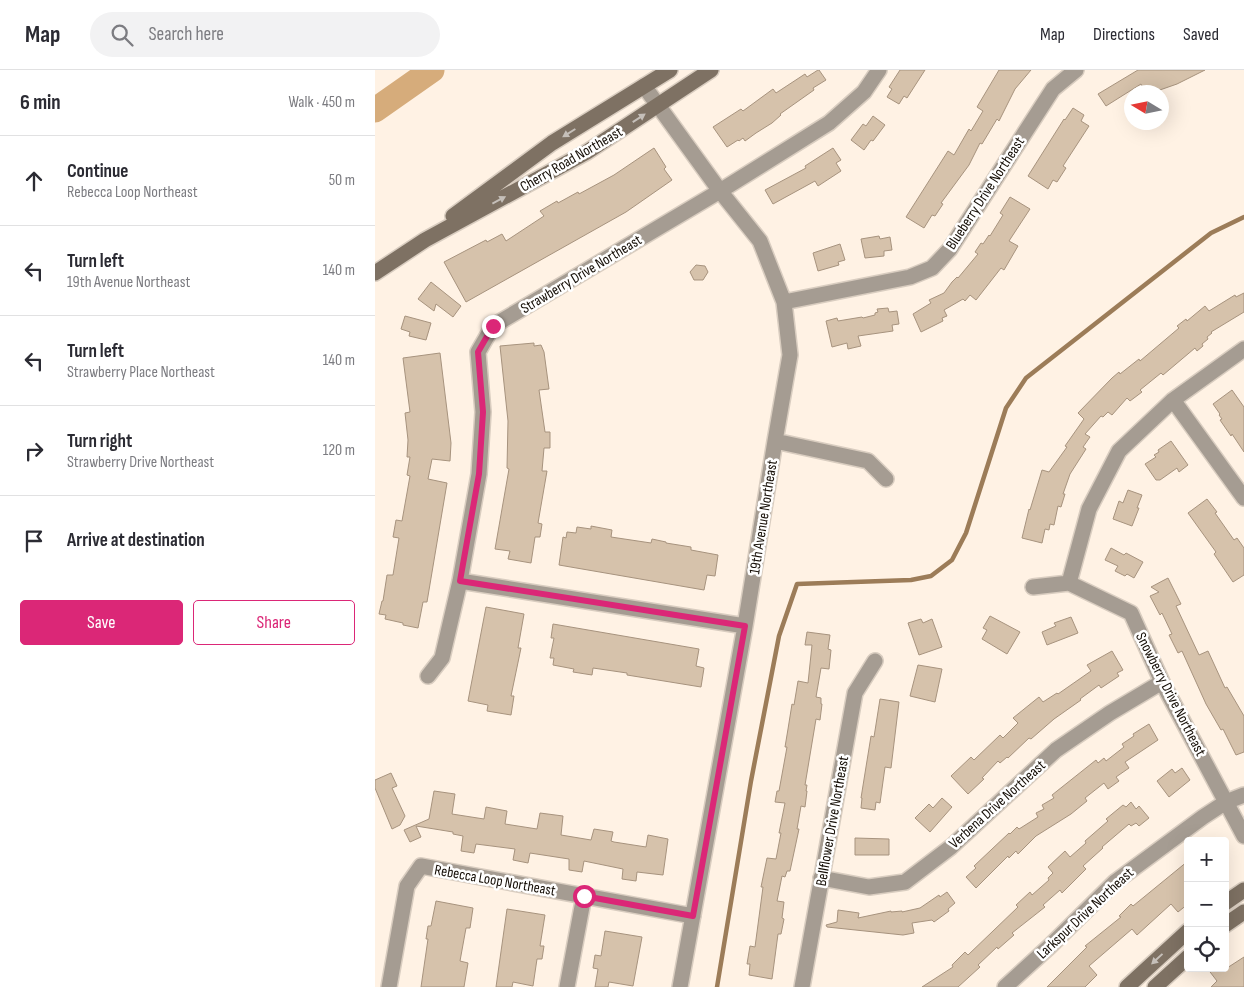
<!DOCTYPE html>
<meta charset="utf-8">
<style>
:root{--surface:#fff;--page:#f2f2f3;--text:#2b2b33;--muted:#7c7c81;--line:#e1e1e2;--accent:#db2777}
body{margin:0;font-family:"Sofia Sans Condensed",sans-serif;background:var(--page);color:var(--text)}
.controls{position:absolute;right:15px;bottom:15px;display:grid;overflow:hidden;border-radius:5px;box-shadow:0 5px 20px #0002}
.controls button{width:45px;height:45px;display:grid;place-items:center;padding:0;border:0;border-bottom:1px solid var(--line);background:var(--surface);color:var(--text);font:25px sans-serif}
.compass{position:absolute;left:749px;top:15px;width:45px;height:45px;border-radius:50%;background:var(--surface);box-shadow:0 5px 20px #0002;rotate:280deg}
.stop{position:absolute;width:15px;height:15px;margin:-11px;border:4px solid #db2777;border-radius:50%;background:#fff}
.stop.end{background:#db2777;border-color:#fff;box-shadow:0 1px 5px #0008}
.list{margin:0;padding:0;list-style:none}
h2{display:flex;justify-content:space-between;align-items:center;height:65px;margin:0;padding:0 20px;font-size:21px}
h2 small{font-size:16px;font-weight:400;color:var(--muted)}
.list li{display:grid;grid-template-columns:32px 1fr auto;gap:15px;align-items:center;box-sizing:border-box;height:90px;padding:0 20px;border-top:1px solid var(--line)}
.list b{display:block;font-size:19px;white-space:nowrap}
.list p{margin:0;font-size:16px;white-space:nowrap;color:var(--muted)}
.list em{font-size:16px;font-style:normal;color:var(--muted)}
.actions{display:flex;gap:10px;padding:15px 20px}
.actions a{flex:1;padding:11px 0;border:1px solid var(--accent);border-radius:5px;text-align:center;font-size:18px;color:var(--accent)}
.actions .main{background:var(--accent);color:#fff}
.icon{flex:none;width:28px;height:28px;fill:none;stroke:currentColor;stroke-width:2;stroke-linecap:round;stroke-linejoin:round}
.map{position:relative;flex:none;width:869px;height:917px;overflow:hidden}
header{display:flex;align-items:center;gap:30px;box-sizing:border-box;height:70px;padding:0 25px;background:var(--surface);border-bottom:1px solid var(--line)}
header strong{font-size:24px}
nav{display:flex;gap:28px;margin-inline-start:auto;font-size:18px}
.search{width:350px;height:45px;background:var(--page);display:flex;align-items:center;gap:12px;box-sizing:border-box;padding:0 18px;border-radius:28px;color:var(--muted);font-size:19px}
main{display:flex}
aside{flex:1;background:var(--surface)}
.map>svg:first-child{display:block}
</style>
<header>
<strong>Map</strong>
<div class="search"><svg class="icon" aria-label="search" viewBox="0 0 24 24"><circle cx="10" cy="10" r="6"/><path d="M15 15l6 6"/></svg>Search here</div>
<nav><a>Map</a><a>Directions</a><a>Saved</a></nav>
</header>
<main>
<aside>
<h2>6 min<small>Walk · 450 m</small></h2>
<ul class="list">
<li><svg class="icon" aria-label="ahead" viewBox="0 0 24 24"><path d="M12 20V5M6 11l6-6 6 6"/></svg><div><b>Continue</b><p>Rebecca Loop Northeast</p></div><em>50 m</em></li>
<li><svg class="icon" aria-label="left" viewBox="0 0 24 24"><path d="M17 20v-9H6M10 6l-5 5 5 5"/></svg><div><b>Turn left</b><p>19th Avenue Northeast</p></div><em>140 m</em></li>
<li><svg class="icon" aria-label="left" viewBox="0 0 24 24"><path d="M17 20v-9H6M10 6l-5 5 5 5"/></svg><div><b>Turn left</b><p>Strawberry Place Northeast</p></div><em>140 m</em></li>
<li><svg class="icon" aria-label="right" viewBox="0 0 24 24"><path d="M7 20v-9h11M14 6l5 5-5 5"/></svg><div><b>Turn right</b><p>Strawberry Drive Northeast</p></div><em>120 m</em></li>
<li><svg class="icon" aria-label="arrive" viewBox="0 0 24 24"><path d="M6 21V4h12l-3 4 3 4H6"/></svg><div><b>Arrive at destination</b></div></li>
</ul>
<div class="actions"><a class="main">Save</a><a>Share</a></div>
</aside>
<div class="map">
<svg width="869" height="917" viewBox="0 0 869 917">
<rect width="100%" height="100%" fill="#fff2e4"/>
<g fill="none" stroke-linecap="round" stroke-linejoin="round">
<path stroke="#9c7c58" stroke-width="4.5" d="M342 917 376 711 404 566 422 514 536 510 556 506 577 490 591 463 631 338 651 308 836 163 869 147"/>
<path stroke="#d6ac7b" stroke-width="25" d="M0 40 57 0"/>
</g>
<path fill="#d6c2ab" stroke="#a7937e" d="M443 0H444L451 10 438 18 439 20 405 44 406 45 397 53 381 63 370 71 368 68 364 71 363 70 352 77 338 57 366 39 368 41 398 19 401 23 430 4 432 7Z
M525 0H550L532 28 529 26 524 34 512 27 517 19 514 17Z
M624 0H656L640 19 624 51 622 49 607 74 605 73 594 95 566 133 568 134 560 146 557 145 549 158 531 147 573 81 579 85 594 59 596 61 608 41 602 37Z
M763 0H830L802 14 779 22H770L766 14 731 36 723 24Z
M698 38 709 45 706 51 714 56 688 96 691 98 682 112 678 110 673 119 653 106 689 49 690 50Z
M498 46 510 55 498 71 496 70 489 80 476 70 488 54 491 56Z
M279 78 291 97 289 99 297 110 251 142 91 232 69 192 111 170 112 172 127 164 131 171 169 146 165 141 182 131 183 133 203 122 204 124 239 105Z
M458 78 466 90 461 93 466 101 443 116 440 111 398 134 390 120 431 98 430 96Z
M635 127 655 139 634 171 643 176 629 200 626 198 601 230 595 225 590 231 588 229 569 240 572 246 567 248 568 251 546 262 538 244 556 233 554 230 569 223 577 212 582 207 583 208 603 184 600 182 606 173 608 174 614 165 615 166 628 145 625 143Z
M504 166 505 169 515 167 517 180 509 181V186L490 188 486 169Z
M465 174 470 190 463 192 464 195 443 201 438 183Z
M321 195 330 196 333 202 328 210H319L315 202Z
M56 212 86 236 78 247 61 234 59 241 43 229Z
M869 223V242L836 262 837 263 832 267 833 269 827 274 828 276 822 281 820 278 788 305 786 303 765 320 767 322 755 331 752 328 737 345 733 342 728 347 726 346 710 364 715 367 708 377 711 379 695 404 688 424H690L686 437 683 436 679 455 675 454 674 460 670 459 667 473 647 468 654 439 655 440 667 400 674 402 692 377 690 376 709 349 703 343 737 308 744 302 745 304 764 289 765 291 804 258 802 256 811 249 812 251 830 236 834 241 860 225 861 227Z
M513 238 514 242 522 241 524 254 517 255 518 261 483 266 486 276 473 279 472 273 457 277 451 251 462 248 463 251 487 247 488 248 500 245V243L503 242 502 239Z
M30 246 56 253 51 270 34 266 35 262 26 259Z
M159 273V276L166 275 169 282 174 319 164 320 170 362H175V378H169L167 401H172L163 453 167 454 165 467H160L156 493 133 489 135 481 120 479 134 399 132 398 133 351 125 276Z
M65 283 76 373 75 391 57 389 53 409 72 413 52 532H48L43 558 28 555V553L10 549 11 545 4 544 7 531H8L12 505H18L24 468 18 467 21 450 27 451 35 406 32 405 35 387H32L33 370 30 343 35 342 28 288Z
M857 320 869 337V382L857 364 856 366 845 350 847 349 844 345 845 344 838 334Z
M796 371 813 395 804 402 802 398 785 410H781L770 394 781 387 779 385 784 382 783 380Z
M753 420 767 425 762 438H764L757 456 738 449 744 431 748 433Z
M832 429 842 442 840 443 859 470 862 468 869 478V505L858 512 839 484 841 482 813 443Z
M216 456 237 460 236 467 276 473 277 469 291 472V473L316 477V480L343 485 340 506 332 505 329 520 184 495 188 467 191 468 192 462 201 463 202 457 216 459Z
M736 478 749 485 751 483 768 492 759 508 752 504 750 506 740 501 743 496 730 490Z
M793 508 806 534 801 536 824 585 833 581 850 618 852 617 869 646V682L861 685 848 659 846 660 831 634 807 581 803 583 794 565 797 564 787 543 785 545 775 526 784 522 776 517Z
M111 537 149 544 143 578H146L136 626H139L136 645 112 641 113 635 93 631Z
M615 546 645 562 632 584 607 569 612 560 608 558Z
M696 547 703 563 672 575 667 562 681 556 679 553Z
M546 549 548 553 557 549 567 577 544 585 533 553Z
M178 554 324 579 321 596 329 598 326 617 252 605V603L218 598 217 605 198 602 199 599 178 595 179 588H175L179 568H176Z
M432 562 455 565 453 579 456 580 454 599 446 598 441 627 446 628V634H447L445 650 441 649 430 715H432L431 721H432L430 737 426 736 422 759H424L415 801H412L410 807 407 806 402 831 409 832 407 848 409 849 406 864H403L397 909 374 905 375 894H372L375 876 380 877 388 817H386L392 788 401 789 406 763H404L410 733 400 732 402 721H404L412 677H410L413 659 417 634 419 635 423 611 433 613 437 575H430Z
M737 581 748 600 742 603 744 606 726 618 724 615 705 629 706 630 679 649 656 669 654 668 633 688 632 687 625 693 623 691 607 708 609 709 593 724 576 706 596 687 599 690 625 665 628 668 643 653 638 648 664 627 668 632 682 623 683 624 716 601 712 595Z
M543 595 567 599 560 632 535 626Z
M505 629 524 632 516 698 510 697 505 733 501 732 500 740 486 738 487 728H486L496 666 499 667Z
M774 654 783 670 750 692 754 698 741 707 744 711 733 719 729 713 710 728 712 731 696 744 661 766 643 784 641 781 634 788 633 786 601 818 591 807 601 798 599 796 634 763 635 764 642 757 644 759 663 747 661 743 669 739 667 735 679 728 677 725 721 690 723 693 729 688 731 691 749 677 747 674 759 666 758 664Z
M807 698 815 710 794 727 782 711 797 699 800 703Z
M16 703 22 716 17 718 30 746 25 755 17 759 0 718V710Z
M59 721 80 724 77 744 109 749 111 737 132 741 130 754 162 759 165 743 188 746 186 765 216 770 219 759 238 762 236 771 239 772 271 777 273 765 293 769 288 805 262 802 261 811 247 809 248 799 209 791 207 802 194 800V789L155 783 153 793 138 790 140 779 101 774 99 783 86 781 88 766 78 764V762L41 756 46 767 35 772 29 760 54 749Z
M567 728 577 737 555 762 540 748 554 734 558 738Z
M756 732 761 739 764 736 774 748 764 756 761 753 756 756 754 754 727 777 728 778 708 796 711 799 687 823 685 820 668 835 670 837 637 863 639 865 623 879 622 877 603 895 605 897 583 917H547L578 897 577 895 590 882 593 885 643 837 641 835 655 822 657 825 674 810 673 808 678 803 673 797 690 781 695 787 711 773 710 771 733 751 731 749 748 735 751 737Z
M480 768 514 769V785H480Z
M813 791V834L803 842 796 834 762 865 757 859 714 896 722 905 710 917H672L712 877 710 876 746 847 744 846 756 834 758 836Z
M572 822 580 833 573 839 574 841 559 852 557 850 537 853 539 863 528 865 452 857 451 855 462 852 463 840 484 843 483 848 516 841V842L527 841V842L545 838 564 825 565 827Z
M61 831 98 838 95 858H91L85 891 93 893 89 917H46L53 869H51L53 856H56Z
M132 839 170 845 165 876H169L167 889H162L158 916 138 912 137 917H121Z
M230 861 267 867 258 916 234 912 233 917H220L223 899 218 898 220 885 226 886Z
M869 887V917H836L842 911 832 898H852Z"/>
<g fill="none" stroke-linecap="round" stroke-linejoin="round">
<defs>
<path id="street" d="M269 16 345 121 385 171 409 232 415 285 400 371 370 556 305 917
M409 232 535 207 557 198 575 179 678 19 701 0
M798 330 869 428
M400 371 493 391 511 409
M85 511 370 556
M694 513 756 543 787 612 869 766
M694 513 714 439 744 381 798 330 869 279
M658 517 694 513
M53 606 67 588 85 511 104 404 108 342 103 282 118 256 345 121 454 53 489 22 504 0
M446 808 494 817 530 812 576 777 681 680 735 643 787 612
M14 917 32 816 46 796 318 846
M192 917 209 826
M427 917 480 623 500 591
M630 917 675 876 740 812 828 747 851 732 869 725"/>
<path id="secondary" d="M78 146 177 73 295 0
M0 203 50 170 212 82 336 0
M850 833 869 820
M850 855 869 842
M752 917 813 861
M780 917 813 887"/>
</defs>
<use href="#street" stroke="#d9cdc0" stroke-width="18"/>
<use href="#secondary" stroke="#d9cdc0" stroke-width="18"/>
<use href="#street" stroke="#a59c92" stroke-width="15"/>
<use href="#secondary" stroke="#7e7163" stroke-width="15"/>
</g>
<defs><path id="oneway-solid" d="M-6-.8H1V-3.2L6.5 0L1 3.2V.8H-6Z" transform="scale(1.25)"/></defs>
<g fill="#c5bfb9">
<use href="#oneway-solid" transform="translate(264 48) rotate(-33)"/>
<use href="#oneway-solid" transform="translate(194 63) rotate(148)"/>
<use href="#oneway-solid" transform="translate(124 130) rotate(-28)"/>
<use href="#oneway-solid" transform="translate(782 889) rotate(137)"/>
</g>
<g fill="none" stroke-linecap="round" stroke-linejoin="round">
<path stroke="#db2777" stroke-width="6" d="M118 256 103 282 108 342 104 404 85 511 370 556 318 846 209 826"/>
</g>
<g text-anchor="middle" stroke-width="5" stroke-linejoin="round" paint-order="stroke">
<g font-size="15" fill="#140d05" stroke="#fff">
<text transform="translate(196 89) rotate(-30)" y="5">Cherry Road Northeast</text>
<text transform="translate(610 123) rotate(-57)" y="5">Blueberry Drive Northeast</text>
<text transform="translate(206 204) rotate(-31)" y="5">Strawberry Drive Northeast</text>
<text transform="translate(388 447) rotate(-81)" y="5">19th Avenue Northeast</text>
<text transform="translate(796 624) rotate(63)" y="5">Snowberry Drive Northeast</text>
<text transform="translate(622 734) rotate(-42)" y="5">Verbena Drive Northeast</text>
<text transform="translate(457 751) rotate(-80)" y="5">Bellflower Drive Northeast</text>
<text transform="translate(120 810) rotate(10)" y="5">Rebecca Loop Northeast</text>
<text transform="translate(710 843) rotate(-43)" y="5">Larkspur Drive Northeast</text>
</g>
</g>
</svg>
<div class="controls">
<button>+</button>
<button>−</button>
<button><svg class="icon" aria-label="locate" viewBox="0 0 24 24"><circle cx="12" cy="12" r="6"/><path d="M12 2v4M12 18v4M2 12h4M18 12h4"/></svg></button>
</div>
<svg class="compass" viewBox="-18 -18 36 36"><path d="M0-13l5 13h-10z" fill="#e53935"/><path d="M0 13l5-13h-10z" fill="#7c7c81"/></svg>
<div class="stop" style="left:209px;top:826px"></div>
<div class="stop end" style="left:118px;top:256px"></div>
</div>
</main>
